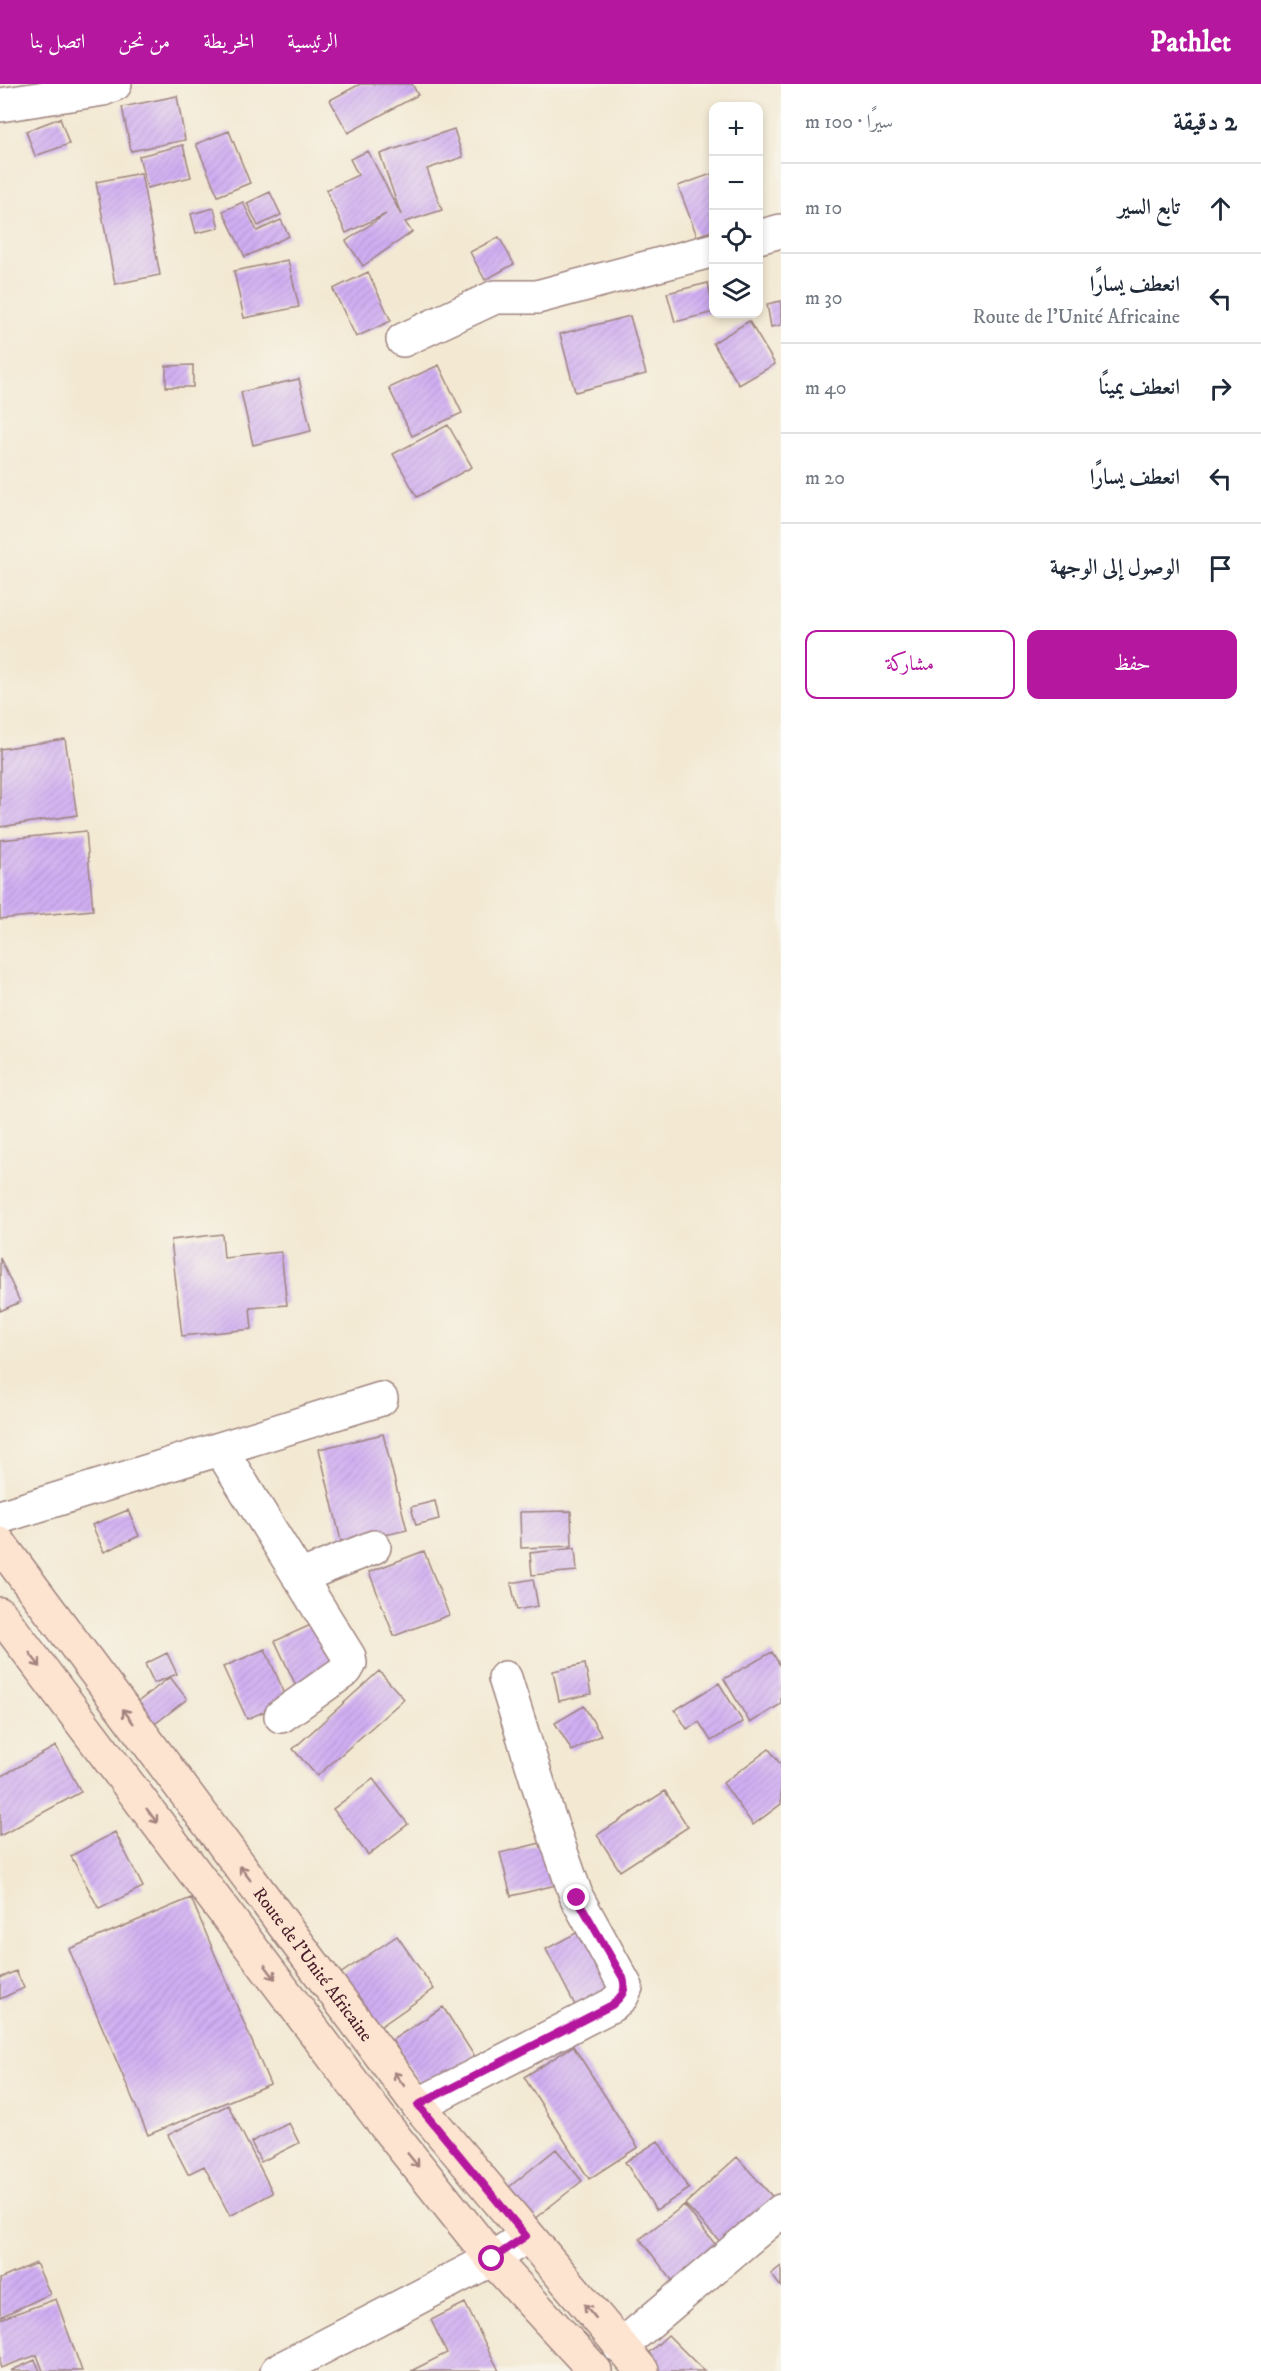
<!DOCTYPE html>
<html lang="ar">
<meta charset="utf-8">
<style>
:root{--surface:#fff;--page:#f6f6f7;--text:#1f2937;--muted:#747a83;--line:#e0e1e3;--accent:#b5179e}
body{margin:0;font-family:"IM FELL DW Pica",Amiri,serif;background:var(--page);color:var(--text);direction:rtl}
.controls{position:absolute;right:18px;top:18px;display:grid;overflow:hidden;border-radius:12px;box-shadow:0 3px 9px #0003}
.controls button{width:54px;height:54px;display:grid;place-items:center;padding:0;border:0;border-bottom:2px solid var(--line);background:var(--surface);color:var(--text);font:30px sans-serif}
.stop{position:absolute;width:18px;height:18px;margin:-14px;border:4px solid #b5179e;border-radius:50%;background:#fff}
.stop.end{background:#b5179e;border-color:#fff;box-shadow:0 2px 6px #0008}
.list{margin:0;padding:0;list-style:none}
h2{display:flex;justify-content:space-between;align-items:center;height:78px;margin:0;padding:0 24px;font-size:26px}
h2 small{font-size:20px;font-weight:400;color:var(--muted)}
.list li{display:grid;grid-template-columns:39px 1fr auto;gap:18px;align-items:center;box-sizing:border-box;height:90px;padding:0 24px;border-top:2px solid var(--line)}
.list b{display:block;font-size:22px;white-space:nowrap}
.list p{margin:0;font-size:20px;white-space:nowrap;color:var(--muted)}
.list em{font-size:20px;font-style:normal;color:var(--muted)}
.actions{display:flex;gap:12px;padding:18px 24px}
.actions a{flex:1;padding:14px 0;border:2px solid var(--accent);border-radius:12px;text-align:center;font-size:21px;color:var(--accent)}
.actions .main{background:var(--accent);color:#fff}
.icon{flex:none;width:33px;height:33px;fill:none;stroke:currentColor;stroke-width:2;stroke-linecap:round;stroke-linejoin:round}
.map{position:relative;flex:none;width:781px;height:2287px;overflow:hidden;direction:ltr}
header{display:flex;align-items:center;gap:36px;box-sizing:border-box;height:84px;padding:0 30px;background:var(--accent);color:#fff}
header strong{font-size:28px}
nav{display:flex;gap:33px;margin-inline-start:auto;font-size:21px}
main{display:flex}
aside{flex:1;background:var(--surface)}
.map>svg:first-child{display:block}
</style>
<header>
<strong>Pathlet</strong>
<nav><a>الرئيسية</a><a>الخريطة</a><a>من نحن</a><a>اتصل بنا</a></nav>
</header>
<main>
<aside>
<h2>2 دقيقة<small>سيرًا · 100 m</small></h2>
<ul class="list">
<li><svg class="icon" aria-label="ahead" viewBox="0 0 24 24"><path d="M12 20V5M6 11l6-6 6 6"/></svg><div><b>تابع السير</b></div><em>10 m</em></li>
<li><svg class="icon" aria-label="left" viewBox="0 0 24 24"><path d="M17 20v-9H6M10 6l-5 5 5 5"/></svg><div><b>انعطف يسارًا</b><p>Route de l'Unité Africaine</p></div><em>30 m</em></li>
<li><svg class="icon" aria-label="right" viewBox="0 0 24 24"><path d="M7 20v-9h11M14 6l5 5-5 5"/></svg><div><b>انعطف يمينًا</b></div><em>40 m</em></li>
<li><svg class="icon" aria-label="left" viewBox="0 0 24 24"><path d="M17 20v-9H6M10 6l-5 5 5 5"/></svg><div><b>انعطف يسارًا</b></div><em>20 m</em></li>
<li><svg class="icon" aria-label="arrive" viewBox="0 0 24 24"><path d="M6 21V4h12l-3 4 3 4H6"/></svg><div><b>الوصول إلى الوجهة</b></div></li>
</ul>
<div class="actions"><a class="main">حفظ</a><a>مشاركة</a></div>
</aside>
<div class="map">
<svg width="781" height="2287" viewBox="0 0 781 2287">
<defs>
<pattern id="building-hatch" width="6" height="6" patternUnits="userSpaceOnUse" patternTransform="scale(1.5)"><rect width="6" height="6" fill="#d0aef3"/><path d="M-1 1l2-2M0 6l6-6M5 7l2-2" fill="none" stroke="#b495d0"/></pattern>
</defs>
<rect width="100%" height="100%" fill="#f7f3e8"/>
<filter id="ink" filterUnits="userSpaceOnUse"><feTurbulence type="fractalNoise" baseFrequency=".0167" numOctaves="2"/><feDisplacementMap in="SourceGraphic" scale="12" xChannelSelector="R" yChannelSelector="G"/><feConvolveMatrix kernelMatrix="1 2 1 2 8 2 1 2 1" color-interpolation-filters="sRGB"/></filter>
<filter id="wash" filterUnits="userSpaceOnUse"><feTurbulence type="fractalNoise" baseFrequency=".008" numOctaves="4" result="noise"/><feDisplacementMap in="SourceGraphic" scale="24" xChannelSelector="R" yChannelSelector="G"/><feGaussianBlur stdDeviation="1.35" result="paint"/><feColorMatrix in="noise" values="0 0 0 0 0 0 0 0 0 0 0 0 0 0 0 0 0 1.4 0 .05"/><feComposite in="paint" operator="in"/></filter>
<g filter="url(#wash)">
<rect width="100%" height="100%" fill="#f3e9d3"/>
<g id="blocks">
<path fill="url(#building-hatch)" d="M360 0H412L418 11 348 49 330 16Z
M177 12 185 56 131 67 122 23Z
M60 34 69 60 35 72 26 47Z
M454 45 463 73 427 85 442 126 405 138 412 148 363 182 346 157 386 130 346 149 326 106 358 91 350 75 368 67 401 131 380 70Z
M229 47 250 99 218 112 196 60Z
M183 61 191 93 147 104 139 72Z
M141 89 160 191 115 200 96 98Z
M714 89V146L697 152 678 102Z
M270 108 281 131 258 142 247 119Z
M243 118 257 147 281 136 289 152 245 173 223 127Z
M214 124 219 144 196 149 191 130Z
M499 153 514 180 485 196 470 168Z
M288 176 299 223 244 234 234 187Z
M368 188 391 237 356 253 333 205Z
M708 199 714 228 675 238 667 209Z
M781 217V241L771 243 767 220Z
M630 232 646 290 575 308 560 250Z
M749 237 775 280 739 301 713 259Z
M193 281V303H166V282Z
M439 281 462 329 412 352 389 304Z
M299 295 311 347 253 361 241 308Z
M448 341 472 383 417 413 393 370Z
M65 655 77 731 0 743V665Z
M86 747 93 826 0 835V756Z
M222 1150 224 1174 281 1168 287 1221 250 1224 252 1245 182 1252 171 1156Z
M0 1174 20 1218 0 1227Z
M383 1350 407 1446 342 1461 319 1365Z
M435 1417 439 1435 416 1441 411 1423Z
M128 1426 139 1452 104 1468 92 1441Z
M571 1427 572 1462 521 1464 520 1428Z
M575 1464 577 1487 532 1491 530 1469Z
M424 1467 449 1531 394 1552 369 1488Z
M533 1495 538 1522 517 1526 511 1499Z
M324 1535 345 1582 297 1604 275 1557Z
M265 1565 288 1617 247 1635 223 1583Z
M772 1568 781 1583V1620L750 1639 724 1595Z
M167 1569 177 1590 154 1599 145 1580Z
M585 1580 591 1610 559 1617 553 1587Z
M379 1587 404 1615 317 1692 293 1665Z
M170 1593 187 1615 147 1646 130 1624Z
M719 1599 743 1638 711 1657 699 1638 687 1645 675 1626Z
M584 1622 601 1651 572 1667 555 1639Z
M56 1662 81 1708 0 1752V1693Z
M769 1665 781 1681V1720L753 1741 723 1699Z
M373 1695 408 1740 368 1771 333 1725Z
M665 1707 688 1743 620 1787 597 1751Z
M115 1748 143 1803 99 1825 71 1772Z
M553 1756 564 1799 511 1812 500 1769Z
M191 1814 270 2000 148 2051 69 1865Z
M591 1841 623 1904 578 1927 546 1865Z
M397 1852 434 1905 377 1945 340 1890Z
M16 1887 24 1904 0 1915V1894Z
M443 1923 475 1973 424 2006 392 1956Z
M573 1962 638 2063 589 2095 524 1993Z
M228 2021 273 2109 230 2132 204 2082 188 2090 168 2051Z
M289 2039 299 2059 261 2078 251 2058Z
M658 2057 689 2105 656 2126 625 2078Z
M556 2065 582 2097 529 2139 503 2108Z
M737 2073 778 2119 726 2164 685 2120Z
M684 2121 723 2170 678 2204 640 2155Z
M36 2179 50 2210 0 2233V2195Z
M781 2182V2203L771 2190Z
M56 2215 82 2287H43L37 2271 0 2284V2235Z
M465 2219 499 2287H411L447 2269 431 2236Z
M668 2251 704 2287H656L643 2274Z
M35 2276 40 2287H10Z"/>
</g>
</g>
<g filter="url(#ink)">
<use href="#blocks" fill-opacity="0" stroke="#9e847f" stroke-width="1.5"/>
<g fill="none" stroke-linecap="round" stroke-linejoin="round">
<defs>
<path id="minor" d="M0 21 103 5 115 0
M758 153 781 147
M403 256 495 213H537L714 166
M221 1366 349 1573 350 1579 346 1586 281 1632
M0 1433 381 1315
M299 1493 374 1463
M418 2021 612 1921 622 1912 626 1903 577 1814 547 1728 505 1594
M620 2263 781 2127
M277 2287 492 2175 526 2152"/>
<g id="secondary">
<path id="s1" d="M0 1460 418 2021 642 2287"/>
<path d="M0 1530 384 2040 492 2175 595 2287"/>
</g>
</defs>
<use href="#minor" stroke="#9e847f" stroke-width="36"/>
<use href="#secondary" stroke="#9e847f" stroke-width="36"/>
<use href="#minor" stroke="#fff" stroke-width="33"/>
<use href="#secondary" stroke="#fde4d1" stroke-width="33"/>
</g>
<defs><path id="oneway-shaft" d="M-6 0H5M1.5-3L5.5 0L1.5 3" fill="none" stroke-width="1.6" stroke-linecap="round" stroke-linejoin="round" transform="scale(1.5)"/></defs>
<g stroke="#a4827e">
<use href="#oneway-shaft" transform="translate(35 1576) rotate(53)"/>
<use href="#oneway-shaft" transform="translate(128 1632) rotate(-127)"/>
<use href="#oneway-shaft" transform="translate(152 1732) rotate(53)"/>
<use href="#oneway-shaft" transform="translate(245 1789) rotate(-127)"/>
<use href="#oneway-shaft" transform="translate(270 1888) rotate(53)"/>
<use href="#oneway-shaft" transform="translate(399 1995) rotate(-127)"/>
<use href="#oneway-shaft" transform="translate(413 2076) rotate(51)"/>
<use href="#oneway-shaft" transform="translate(590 2227) rotate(-130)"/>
</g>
</g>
<g fill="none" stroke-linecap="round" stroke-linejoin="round" filter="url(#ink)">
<path stroke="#b5179e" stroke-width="8" d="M492 2175 526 2152 418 2021 612 1921C622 1912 627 1907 623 1894L577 1814"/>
</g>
<g text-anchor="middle" stroke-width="4.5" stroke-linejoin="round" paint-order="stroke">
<g font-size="18" fill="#4a1f2b" stroke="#f7f3e8">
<text dy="6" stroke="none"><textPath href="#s1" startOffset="524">Route de l'Unité Africaine</textPath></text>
</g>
</g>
</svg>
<div class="controls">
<button>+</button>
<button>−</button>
<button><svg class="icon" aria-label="locate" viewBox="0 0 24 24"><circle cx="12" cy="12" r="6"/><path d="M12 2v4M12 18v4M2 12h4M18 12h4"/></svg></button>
<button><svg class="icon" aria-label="layers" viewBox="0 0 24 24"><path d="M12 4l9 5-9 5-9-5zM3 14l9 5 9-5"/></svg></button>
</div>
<div class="stop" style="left:492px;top:2175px"></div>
<div class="stop end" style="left:577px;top:1814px"></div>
</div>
</main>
